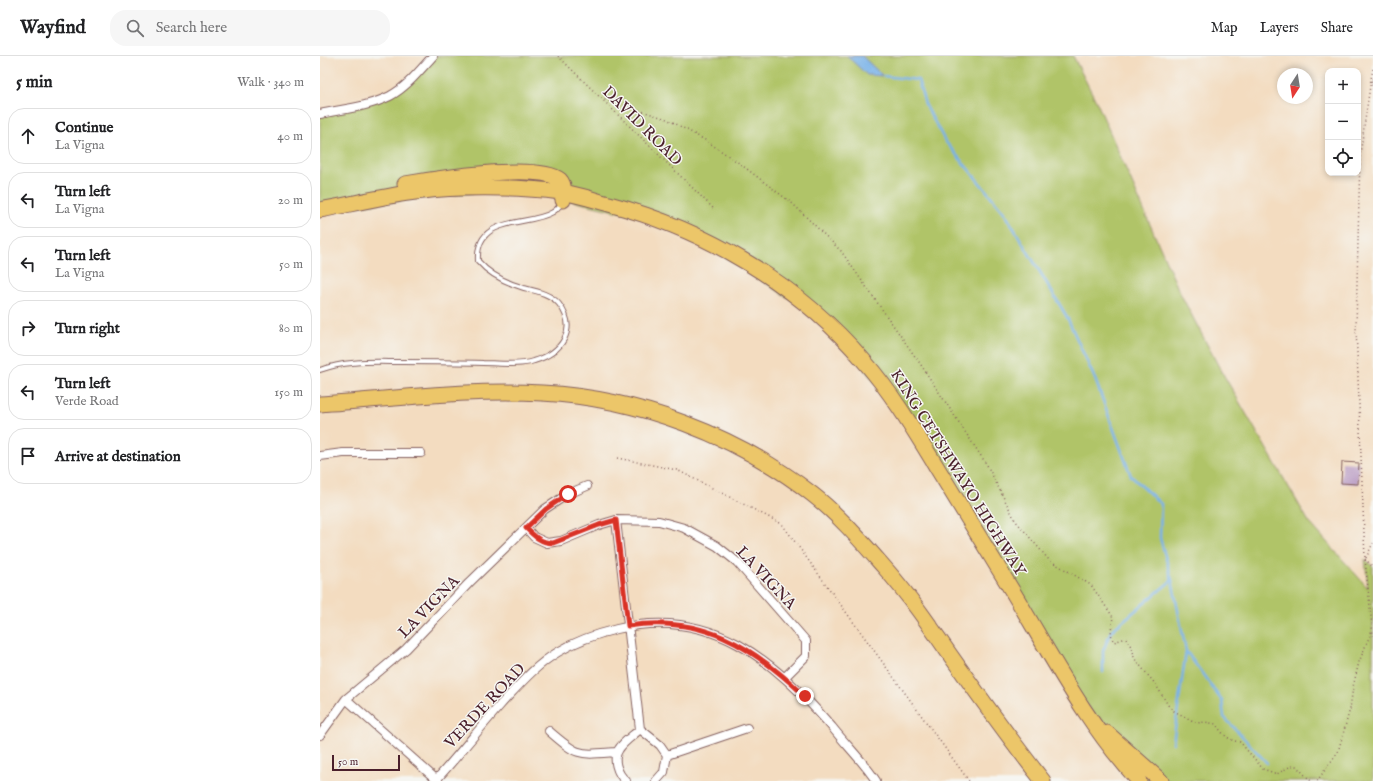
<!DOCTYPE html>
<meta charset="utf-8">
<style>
:root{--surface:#fff;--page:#f6f6f6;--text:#202124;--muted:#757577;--line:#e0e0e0}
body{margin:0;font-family:"IM FELL English",serif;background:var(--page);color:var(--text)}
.controls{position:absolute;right:12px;top:12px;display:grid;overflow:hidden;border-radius:8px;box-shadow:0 2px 6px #0003}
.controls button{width:36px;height:36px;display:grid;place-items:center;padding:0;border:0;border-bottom:1px solid var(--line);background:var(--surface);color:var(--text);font:20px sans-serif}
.compass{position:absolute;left:957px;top:12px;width:36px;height:36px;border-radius:50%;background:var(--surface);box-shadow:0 2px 6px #0003;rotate:192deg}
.scale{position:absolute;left:12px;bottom:10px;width:68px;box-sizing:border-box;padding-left:4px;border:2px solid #4a1f2b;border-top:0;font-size:11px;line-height:14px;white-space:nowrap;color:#4a1f2b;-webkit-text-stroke:3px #f6f6f2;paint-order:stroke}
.stop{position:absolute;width:12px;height:12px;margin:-9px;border:3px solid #d93025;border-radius:50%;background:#fff}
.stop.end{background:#d93025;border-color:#fff;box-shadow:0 1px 4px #0008}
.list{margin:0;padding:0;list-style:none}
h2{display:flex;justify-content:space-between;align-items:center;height:52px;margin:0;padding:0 16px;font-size:17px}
h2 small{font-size:13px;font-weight:400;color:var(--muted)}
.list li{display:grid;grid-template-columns:26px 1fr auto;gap:12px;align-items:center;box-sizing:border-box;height:56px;margin:0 8px 8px;padding:0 8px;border:1px solid var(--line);border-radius:16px}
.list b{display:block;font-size:15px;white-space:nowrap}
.list p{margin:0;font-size:13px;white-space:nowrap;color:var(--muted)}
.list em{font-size:13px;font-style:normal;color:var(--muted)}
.icon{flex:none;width:22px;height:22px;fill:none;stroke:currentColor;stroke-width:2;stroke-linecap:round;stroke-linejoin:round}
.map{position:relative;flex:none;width:1053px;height:725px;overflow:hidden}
header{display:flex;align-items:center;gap:24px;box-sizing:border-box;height:56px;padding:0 20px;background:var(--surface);border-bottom:1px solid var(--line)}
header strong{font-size:19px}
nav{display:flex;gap:22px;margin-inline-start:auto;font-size:14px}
.search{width:280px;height:36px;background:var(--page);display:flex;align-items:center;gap:10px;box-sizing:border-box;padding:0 14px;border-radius:16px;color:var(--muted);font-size:15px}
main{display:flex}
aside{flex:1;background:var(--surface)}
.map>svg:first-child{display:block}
</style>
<header>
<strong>Wayfind</strong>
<div class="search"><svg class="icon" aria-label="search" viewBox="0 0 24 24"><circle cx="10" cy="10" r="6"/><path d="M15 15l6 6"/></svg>Search here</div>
<nav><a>Map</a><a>Layers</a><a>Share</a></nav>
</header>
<main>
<aside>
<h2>5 min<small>Walk · 340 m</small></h2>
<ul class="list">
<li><svg class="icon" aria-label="ahead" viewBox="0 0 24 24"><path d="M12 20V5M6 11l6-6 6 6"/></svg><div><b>Continue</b><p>La Vigna</p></div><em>40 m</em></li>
<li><svg class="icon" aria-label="left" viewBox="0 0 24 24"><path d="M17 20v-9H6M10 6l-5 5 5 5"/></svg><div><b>Turn left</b><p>La Vigna</p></div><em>20 m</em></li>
<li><svg class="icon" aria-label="left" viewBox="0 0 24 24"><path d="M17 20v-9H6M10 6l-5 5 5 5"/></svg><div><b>Turn left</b><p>La Vigna</p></div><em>50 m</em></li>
<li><svg class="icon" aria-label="right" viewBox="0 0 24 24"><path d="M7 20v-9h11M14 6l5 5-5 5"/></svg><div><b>Turn right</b></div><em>80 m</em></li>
<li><svg class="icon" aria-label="left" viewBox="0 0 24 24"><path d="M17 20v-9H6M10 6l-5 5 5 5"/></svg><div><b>Turn left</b><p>Verde Road</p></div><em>150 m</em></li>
<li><svg class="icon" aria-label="arrive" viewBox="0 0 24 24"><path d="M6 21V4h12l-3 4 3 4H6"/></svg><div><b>Arrive at destination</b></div></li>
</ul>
</aside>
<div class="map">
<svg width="1053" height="725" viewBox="0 0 1053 725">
<rect width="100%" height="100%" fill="#f6f6f2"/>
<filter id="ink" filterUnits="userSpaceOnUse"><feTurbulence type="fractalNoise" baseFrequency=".025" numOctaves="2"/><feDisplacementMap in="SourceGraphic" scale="8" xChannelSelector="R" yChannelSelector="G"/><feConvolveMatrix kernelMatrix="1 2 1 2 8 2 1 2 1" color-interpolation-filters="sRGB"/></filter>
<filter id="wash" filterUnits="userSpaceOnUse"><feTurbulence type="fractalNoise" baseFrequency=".012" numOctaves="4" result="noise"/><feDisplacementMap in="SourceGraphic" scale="16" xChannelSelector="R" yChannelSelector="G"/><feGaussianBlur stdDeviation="0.9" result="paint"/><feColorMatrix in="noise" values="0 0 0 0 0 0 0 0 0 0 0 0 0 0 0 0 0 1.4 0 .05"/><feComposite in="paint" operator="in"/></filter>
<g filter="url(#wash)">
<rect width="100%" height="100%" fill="#f3dcc0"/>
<path fill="#b0c468" stroke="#7d724a" d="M113 0H753L778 49 859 235 899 311 989 466 1048 532 1045 503 1053 511V725H819L806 712 598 380 506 266 355 169 196 132 0 154V58L69 40Z"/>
<path fill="#77b1e8" stroke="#60688a" d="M527 0H542L563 20 547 19Z"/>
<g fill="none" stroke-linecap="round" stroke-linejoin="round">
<path stroke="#77b1e8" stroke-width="2.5" d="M563 20 598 24 605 48 625 85 684 156 747 261 775 323 811 420 841 448 840 482 852 524 866 595 902 645 904 661 947 707
M783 616V595L791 575 852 524
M853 687 866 595"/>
</g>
<g id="blocks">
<path fill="#bb9ec5" d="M1022 406 1039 407 1038 428 1021 427Z"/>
</g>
</g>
<g filter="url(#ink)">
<use href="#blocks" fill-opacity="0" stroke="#85615f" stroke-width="1"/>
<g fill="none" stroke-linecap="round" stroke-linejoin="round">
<defs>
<path id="lane" d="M0 314C26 304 54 306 81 306 108 306 135 306 163 307 179 307 199 310 214 305 241 297 259 274 239 248 231 238 216 235 204 232 187 227 170 219 158 205 155 158 209 171 233 156 237 154 239 150 242 147"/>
<path id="street" d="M0 58C23 53 48 51 70 40 87 31 100 14 113 0
M0 400 23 397H101
M296 464 320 673
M206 472 214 481 227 487 241 485 279 469 296 464 339 465 364 472 397 490 417 506 486 585V600L465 621
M229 675C259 701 258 699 297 696
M0 679 26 643
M347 699 427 672
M115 725C138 700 159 673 182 647 199 629 216 609 238 596 256 585 276 578 297 573 391 550 454 604 512 671 526 689 544 706 556 725
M118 725 26 643 86 593 149 527 225 453 248 438 267 430
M306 725C297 718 292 702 299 693 304 685 314 679 320 673L340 689 347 699 344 716 336 725"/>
<path id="highway" d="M85 128C113 123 219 106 240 124 245 129 244 138 243 144
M0 154C47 145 94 133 142 132 175 131 208 132 241 136 257 138 274 144 289 148 387 174 478 228 544 305 572 337 594 374 616 410 639 447 662 485 685 523 727 591 764 666 819 725
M0 348C74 343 148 333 222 337 318 342 416 379 492 438 519 459 542 486 564 511 588 538 608 567 628 596 659 640 690 683 723 725
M787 677 841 725"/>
</defs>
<use href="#lane" stroke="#85615f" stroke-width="6"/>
<use href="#street" stroke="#85615f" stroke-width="10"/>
<use href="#highway" stroke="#85615f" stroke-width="17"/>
<path stroke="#85615f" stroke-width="1.5" stroke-dasharray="1 3" stroke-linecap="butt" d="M238 0 394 153
M1053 13 1051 23 1053 33
M1053 23H1051L1040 99 1036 271 1045 503 1053 580
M281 42 347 63 385 84 419 107 473 148 521 195 599 306 667 409 695 464 729 504 771 529 793 561C792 569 789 578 794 586L806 582 813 594 814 602 836 629 848 649 854 655 877 667 885 666 896 668C902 678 909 685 920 686L943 713 957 718 971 710H976L991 725
M297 402 357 414 462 468 649 725
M1046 502 1053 487
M1045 503 1053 511
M997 725 1018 696 1030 653 1033 631 1039 606 1052 574"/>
<use href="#lane" stroke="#fff" stroke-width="4"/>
<use href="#street" stroke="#fff" stroke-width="8"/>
<use href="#highway" stroke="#ecc669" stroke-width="15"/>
</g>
</g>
<g fill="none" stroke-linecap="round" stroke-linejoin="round" filter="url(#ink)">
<path stroke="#d93025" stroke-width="5" d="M248 438 226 453 206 472C214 480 221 487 233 487L279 469 296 464 308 570C383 559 432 590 485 640"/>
</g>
<g text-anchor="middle" stroke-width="3" stroke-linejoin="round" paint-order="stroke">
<g font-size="16" fill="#4a1f2b" stroke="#f6f6f2">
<text transform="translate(323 69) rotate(45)" y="6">DAVID ROAD</text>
<text transform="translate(639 416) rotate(58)" y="6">KING CETSHWAYO HIGHWAY</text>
<text transform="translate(447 521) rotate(47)" y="6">LA VIGNA</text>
<text transform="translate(108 550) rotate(-46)" y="6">LA VIGNA</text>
<text transform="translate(164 649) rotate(-47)" y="6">VERDE ROAD</text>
</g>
</g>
</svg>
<div class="controls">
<button>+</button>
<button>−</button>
<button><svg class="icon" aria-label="locate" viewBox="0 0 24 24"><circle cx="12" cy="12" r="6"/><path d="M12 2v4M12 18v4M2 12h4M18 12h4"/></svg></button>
</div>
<svg class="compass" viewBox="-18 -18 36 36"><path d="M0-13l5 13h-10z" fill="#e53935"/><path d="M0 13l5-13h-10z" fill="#757577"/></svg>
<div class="scale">50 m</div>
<div class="stop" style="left:248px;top:438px"></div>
<div class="stop end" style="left:485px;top:640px"></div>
</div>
</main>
